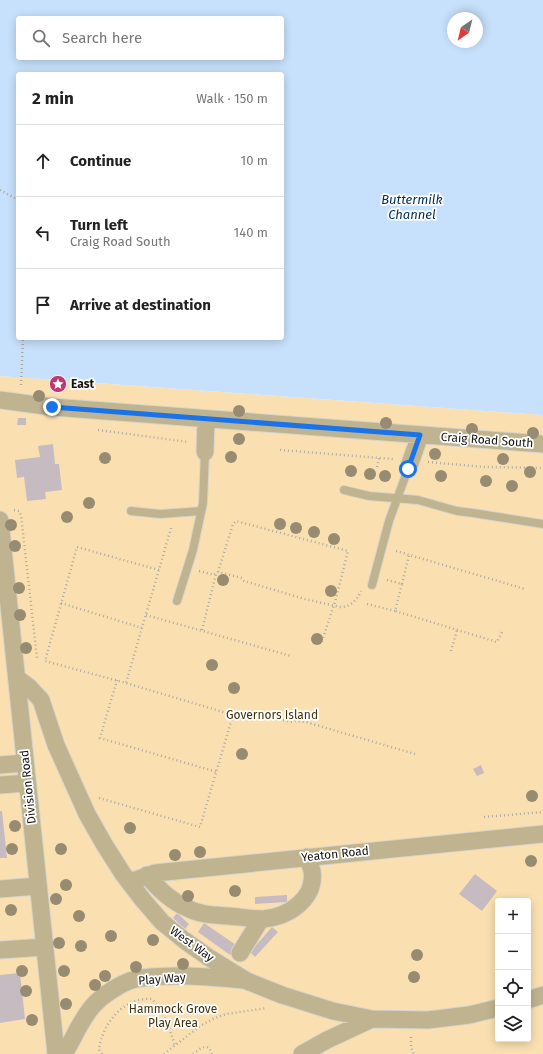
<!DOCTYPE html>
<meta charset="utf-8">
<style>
:root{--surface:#fff;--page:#f6f6f6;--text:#222;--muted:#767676;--line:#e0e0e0}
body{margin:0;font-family:"Fira Sans",sans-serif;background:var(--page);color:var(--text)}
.controls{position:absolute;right:12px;bottom:12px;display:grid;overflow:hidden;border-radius:4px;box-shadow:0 2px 10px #0003}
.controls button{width:36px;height:36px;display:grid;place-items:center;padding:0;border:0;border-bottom:1px solid var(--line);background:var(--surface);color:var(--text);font:20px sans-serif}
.compass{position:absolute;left:447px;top:12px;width:36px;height:36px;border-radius:50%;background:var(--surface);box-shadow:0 2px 10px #0003;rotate:215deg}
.stop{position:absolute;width:12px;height:12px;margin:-9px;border:3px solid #1a73e8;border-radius:50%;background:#fff}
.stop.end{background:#1a73e8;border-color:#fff;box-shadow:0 1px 4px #0008}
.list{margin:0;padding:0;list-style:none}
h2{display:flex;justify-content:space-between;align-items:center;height:52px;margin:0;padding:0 16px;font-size:17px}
h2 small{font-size:13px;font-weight:400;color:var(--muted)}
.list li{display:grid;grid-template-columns:26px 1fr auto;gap:12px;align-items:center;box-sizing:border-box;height:72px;padding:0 16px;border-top:1px solid var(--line)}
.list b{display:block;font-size:15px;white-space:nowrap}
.list p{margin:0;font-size:13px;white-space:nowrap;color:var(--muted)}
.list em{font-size:13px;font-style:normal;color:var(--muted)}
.icon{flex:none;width:22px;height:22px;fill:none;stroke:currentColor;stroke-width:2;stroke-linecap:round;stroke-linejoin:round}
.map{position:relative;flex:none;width:543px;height:1054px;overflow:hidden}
.search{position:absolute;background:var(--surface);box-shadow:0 2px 10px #0003;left:16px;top:16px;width:268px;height:44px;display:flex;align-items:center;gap:10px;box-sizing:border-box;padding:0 14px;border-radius:4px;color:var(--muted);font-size:15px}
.panel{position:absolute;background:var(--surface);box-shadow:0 2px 10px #0003;left:16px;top:72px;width:268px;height:268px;border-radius:4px}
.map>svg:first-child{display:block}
</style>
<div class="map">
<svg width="543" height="1054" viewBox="0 0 543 1054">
<rect width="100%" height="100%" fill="#fdf8ee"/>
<path fill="#fae0b1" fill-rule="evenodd" d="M0 376 543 415V1054H0ZM498 901H528V1039H498Z"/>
<path fill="#c7e0fb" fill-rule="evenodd" d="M0 0H543V415L0 376ZM18 18H282V58H18ZM453 18H477V42H453ZM18 74H282V338H18Z"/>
<path fill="#c5bbc0" d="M18 418H26V425H17Z
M53 444 55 464H59L62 490 45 492 46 499 27 501 24 477 17 478 15 460 40 457 38 446Z
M481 765 484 773 477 776 473 769Z
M0 811H2L7 858H0Z
M475 874 497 891 482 911 459 894Z
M287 895V902L255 904V897Z
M177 913 189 924 185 929 173 918Z
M204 923 236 945 230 955 198 932Z
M272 927 278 932 255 957 250 952Z
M20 973 25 1019 0 1023V975Z"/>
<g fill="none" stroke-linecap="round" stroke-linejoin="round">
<defs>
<path id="lane" d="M344 490 369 496 418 500 457 511 473 513 543 524
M131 511 160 514 201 511
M372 585 389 521 408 469
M177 601 193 550 203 503 205 452"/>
<path id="street" d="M0 400 52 407 543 444
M205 452 206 419
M408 469 420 435
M0 520 56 1054
M17 678 29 687 41 700 56 745 87 814 104 844 123 874 143 900 162 922 184 940 208 957 247 981 282 995 333 1011 372 1019 428 1020 469 1015 498 1008
M0 765 25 763
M0 785 27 783
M147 875C158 889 171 901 187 908 200 915 215 915 229 916 240 917 252 919 263 919 288 917 316 899 312 871 311 866 308 861 307 857
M130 882 155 873 543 834
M0 889 38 886
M0 950 45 947
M240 953 261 919
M528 1000 543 995
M64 1054C74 1038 80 1021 92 1007 101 996 122 982 136 979 168 973 210 977 243 980
M302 1054 327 1040 372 1019"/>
</defs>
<use href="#lane" stroke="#d8d4cb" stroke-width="10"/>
<use href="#street" stroke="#d8d4cb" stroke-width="19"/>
<path stroke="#ada9a2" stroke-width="2.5" stroke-dasharray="1 3" stroke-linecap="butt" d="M0 190 18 200
M21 385 23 338
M98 430 188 442
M280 450 393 459
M428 462 485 467 543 468
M377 467 379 458
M14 510 19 511 21 515 37 658
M396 551 525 589
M159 570 77 547 45 661 126 683C141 631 156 580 171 528
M199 571 214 575 218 572 242 578 244 581 305 599 340 607C351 607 357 600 361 591
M218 572 233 524 236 521 348 551 335 602 321 644
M387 580 402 584 395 611 497 642 502 632
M402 584 409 555
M61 603 142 628
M367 604 395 611
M146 615 291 656
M202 630 216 574
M451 651 457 630
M117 680 100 738 217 772
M233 715 245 719 251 711 290 722 295 721 306 722 415 754
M99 798 200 827 233 715 126 683
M484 817 543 812
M411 1037V1048L414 1054
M102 1054 99 1050C102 1024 123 997 152 999 165 1015 169 1026 175 1046
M164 1054 200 1026 213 1019 226 1014 267 1008
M193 1054C200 1049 208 1041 212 1054"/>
<use href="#lane" stroke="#bfb48f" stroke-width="8"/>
<use href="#street" stroke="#bfb48f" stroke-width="17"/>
</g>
<g fill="#978b72">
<circle cx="39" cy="396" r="6"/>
<circle cx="239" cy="411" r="6"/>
<circle cx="386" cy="423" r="6"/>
<circle cx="472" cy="429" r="6"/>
<circle cx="533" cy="433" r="6"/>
<circle cx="239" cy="439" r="6"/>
<circle cx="435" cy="454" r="6"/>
<circle cx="231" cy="457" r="6"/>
<circle cx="105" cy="458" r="6"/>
<circle cx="503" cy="459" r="6"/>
<circle cx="351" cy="471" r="6"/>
<circle cx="530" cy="472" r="6"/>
<circle cx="370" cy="474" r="6"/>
<circle cx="385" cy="476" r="6"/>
<circle cx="441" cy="476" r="6"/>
<circle cx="486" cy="481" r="6"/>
<circle cx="512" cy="486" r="6"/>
<circle cx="89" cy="503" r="6"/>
<circle cx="67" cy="517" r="6"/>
<circle cx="280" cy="524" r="6"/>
<circle cx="11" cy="525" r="6"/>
<circle cx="296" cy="528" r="6"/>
<circle cx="314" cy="532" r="6"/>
<circle cx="334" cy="539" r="6"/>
<circle cx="15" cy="546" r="6"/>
<circle cx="223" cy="580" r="6"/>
<circle cx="19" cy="588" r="6"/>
<circle cx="331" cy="591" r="6"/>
<circle cx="20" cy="615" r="6"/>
<circle cx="317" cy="639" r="6"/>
<circle cx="26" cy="648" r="6"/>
<circle cx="212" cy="665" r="6"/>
<circle cx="234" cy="688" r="6"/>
<circle cx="242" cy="754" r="6"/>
<circle cx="532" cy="796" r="6"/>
<circle cx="15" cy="826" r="6"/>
<circle cx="130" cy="828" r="6"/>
<circle cx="12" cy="849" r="6"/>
<circle cx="61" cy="849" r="6"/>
<circle cx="200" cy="852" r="6"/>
<circle cx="175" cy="855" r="6"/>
<circle cx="531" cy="861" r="6"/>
<circle cx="66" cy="885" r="6"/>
<circle cx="235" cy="891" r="6"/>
<circle cx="188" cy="896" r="6"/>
<circle cx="56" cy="899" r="6"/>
<circle cx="11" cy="910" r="6"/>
<circle cx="79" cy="916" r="6"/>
<circle cx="111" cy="936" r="6"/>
<circle cx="153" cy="940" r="6"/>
<circle cx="59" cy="943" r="6"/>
<circle cx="81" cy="946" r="6"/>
<circle cx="417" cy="955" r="6"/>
<circle cx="183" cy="964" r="6"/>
<circle cx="136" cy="967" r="6"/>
<circle cx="22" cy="971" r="6"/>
<circle cx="64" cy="971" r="6"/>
<circle cx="105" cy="976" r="6"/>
<circle cx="414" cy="977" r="6"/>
<circle cx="95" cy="985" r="6"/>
<circle cx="26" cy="991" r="6"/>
<circle cx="66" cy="1004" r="6"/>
<circle cx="32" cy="1020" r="6"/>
</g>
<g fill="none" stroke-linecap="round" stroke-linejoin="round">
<path stroke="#1a73e8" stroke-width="5" d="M52 407 420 435 408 469"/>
</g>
<defs>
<symbol id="sight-disc" viewBox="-11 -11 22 22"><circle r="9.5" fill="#c03772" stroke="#fff"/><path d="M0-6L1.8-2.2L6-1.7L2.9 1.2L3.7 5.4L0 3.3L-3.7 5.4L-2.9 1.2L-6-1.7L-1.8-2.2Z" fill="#fff"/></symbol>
</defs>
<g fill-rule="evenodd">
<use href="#sight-disc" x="48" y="374" width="20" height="20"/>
</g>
<g text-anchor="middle" stroke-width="3.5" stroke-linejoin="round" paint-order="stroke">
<g font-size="12" font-weight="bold" fill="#161411" stroke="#fff" text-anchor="start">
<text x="71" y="388">East</text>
</g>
<g font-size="12" fill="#161411" stroke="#fff">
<text transform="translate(487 440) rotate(4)" y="4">Craig Road South</text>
<text transform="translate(28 787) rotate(-96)" y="4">Division Road</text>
<text transform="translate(335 854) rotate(-6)" y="4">Yeaton Road</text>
<text transform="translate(192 944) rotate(36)" y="4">West Way</text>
<text transform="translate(162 979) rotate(-4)" y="4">Play Way</text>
</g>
<g font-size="12" fill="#43310c" stroke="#fff">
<text x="272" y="719">Governors Island</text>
<text x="173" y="1013">Hammock Grove<tspan x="173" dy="14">Play Area</tspan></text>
</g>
<g font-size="13" font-style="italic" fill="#002d55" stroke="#fff">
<text x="412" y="204">Buttermilk<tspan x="412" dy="15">Channel</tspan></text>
</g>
</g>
</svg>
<div class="controls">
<button>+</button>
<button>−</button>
<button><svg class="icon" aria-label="locate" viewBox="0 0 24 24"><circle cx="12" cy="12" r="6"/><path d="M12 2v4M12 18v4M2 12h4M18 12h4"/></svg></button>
<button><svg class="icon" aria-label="layers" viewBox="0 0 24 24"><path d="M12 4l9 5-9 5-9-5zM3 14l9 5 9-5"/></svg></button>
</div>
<svg class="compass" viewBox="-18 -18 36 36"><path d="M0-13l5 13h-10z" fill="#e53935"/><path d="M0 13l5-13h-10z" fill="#767676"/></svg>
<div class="stop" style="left:408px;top:469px"></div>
<div class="stop end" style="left:52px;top:407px"></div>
<div class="search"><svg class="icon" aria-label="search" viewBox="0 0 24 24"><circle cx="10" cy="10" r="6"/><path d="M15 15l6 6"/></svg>Search here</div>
<section class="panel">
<h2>2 min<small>Walk · 150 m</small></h2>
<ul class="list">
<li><svg class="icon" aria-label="ahead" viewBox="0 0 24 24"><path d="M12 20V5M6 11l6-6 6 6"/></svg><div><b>Continue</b></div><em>10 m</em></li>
<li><svg class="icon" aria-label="left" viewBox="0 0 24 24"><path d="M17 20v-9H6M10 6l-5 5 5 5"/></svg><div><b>Turn left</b><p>Craig Road South</p></div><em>140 m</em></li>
<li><svg class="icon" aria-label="arrive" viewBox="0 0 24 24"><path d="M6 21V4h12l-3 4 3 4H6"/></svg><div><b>Arrive at destination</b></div></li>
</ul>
</section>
</div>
